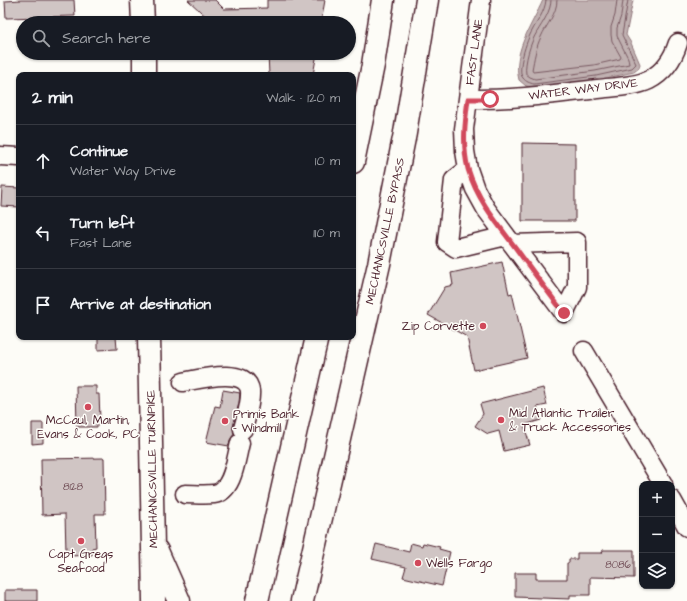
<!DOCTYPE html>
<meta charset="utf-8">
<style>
:root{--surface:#171b24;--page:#242831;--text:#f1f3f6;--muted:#9ea1a6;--line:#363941}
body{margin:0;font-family:"Architects Daughter",sans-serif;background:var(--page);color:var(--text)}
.controls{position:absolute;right:12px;bottom:12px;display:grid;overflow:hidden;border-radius:8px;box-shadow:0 1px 3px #0004}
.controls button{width:36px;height:36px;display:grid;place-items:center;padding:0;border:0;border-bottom:1px solid var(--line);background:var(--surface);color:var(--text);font:20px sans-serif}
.stop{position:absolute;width:12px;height:12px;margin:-9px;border:3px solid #d1495b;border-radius:50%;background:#fff}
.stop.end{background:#d1495b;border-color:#fff;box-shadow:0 1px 4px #0008}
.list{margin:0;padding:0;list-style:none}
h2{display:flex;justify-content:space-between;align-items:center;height:52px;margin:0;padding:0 16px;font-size:17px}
h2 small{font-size:13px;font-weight:400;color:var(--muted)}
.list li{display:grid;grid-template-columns:26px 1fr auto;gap:12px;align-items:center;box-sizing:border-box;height:72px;padding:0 16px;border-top:1px solid var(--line)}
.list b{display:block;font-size:15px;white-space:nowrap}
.list p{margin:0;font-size:13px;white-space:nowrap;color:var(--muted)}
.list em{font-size:13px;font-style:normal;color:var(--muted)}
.icon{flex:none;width:22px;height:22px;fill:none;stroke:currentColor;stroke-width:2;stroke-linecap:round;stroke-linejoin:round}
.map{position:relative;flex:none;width:687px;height:601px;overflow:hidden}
.search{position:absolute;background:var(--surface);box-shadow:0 1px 3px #0004;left:16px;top:16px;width:340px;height:44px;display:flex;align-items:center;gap:10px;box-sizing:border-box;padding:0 14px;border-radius:22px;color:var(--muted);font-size:15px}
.panel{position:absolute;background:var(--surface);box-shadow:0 1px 3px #0004;left:16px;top:72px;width:340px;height:268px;border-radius:8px}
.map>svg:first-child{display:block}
</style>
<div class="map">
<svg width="687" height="601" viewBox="0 0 687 601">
<rect width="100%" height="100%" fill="#fdfcf7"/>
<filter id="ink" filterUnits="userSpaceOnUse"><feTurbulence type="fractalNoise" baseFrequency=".025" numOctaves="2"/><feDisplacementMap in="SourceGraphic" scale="8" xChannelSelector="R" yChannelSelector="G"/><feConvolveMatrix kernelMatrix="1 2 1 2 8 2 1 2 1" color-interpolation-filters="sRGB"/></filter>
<g filter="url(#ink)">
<path fill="#c0b1b1" stroke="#91777b" d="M543 0H633L626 35 631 43 640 64 639 68 634 72 597 80 534 88 526 86 519 80C512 52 532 25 543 0Z"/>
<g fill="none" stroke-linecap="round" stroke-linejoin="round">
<path stroke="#795961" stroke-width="1" d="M546 0C545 12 537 21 532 31 527 39 516 71 523 78 526 82 530 83 534 84L596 76 632 68 636 64 622 35 628 0
M551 0C551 11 543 22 537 32 531 41 524 63 526 74L530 77 535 79 595 71 629 64 628 58 617 36V28L621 16 623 0
M557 0C557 14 546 25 541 37 536 47 534 59 532 70L533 72 594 65 620 59 621 57 612 41 611 35V27L615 15 617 0"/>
</g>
<path fill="#d0c5c4" stroke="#4a1f2b" d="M21 0H74L75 16 6 18 5 1Z
M188 0H215L224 9 267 8V0H325L321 23H213Z
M268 53H317L313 75H269Z
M522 143 575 144V221H522Z
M2 187 19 188V207L1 206Z
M502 262 509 294 512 293 527 358 474 370 467 337 428 315 445 287 453 285 451 273Z
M98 337H116L117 349 98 350Z
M76 386H96V394H99L100 419H97V427H77Z
M543 388 547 405 537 407 541 420 524 425 530 445 504 451 499 431 488 434 475 426 483 414 480 404Z
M223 390 240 393 239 403 233 427 234 434 230 440 229 446 206 442 215 406 220 407Z
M32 423H43V443L32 444Z
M104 458 105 514H95L96 547 92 548V555L71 556V552H66L65 514 42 515 41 459Z
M411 543 422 546 423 543 440 547 439 549 450 552 442 586 403 577 406 567 372 559 376 544 409 552Z
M603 550H634V578L590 577V595H570V599L515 597V573H536V579H567V563H569V559H577V553H602Z
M5 590H37V601H5Z"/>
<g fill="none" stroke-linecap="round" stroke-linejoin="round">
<defs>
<path id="minor" d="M481 0 464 129 465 151 468 169 475 189 486 209 564 313 577 287V242L512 244
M468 99C511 100 555 94 598 89 615 87 634 87 649 80 664 72 673 59 678 43
M0 156 19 157
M468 169 454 180 447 242 456 248 506 236
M584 351 663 484
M183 382C199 379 248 366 250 391 251 403 246 417 243 429
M185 494C194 494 204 495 214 494 233 492 236 458 240 443
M672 500 687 527"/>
<path id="major" d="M142 0 143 23
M144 53V75
M149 337 154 601
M157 551 179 601"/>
<path id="highway" d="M353 162 373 65 383 0
M257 601 317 337
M302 601 379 264 405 133 427 0"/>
</defs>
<use href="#minor" stroke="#4a1f2b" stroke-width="21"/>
<use href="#major" stroke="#4a1f2b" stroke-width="25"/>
<use href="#highway" stroke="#4a1f2b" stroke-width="25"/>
<use href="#minor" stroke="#fdfcf7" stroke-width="18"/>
<use href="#major" stroke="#fdfcf7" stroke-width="22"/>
<use href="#highway" stroke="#fdfcf7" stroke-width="22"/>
</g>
</g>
<g fill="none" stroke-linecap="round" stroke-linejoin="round" filter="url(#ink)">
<path stroke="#d1495b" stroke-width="5" d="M490 99H468C465 122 462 145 468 169 477 199 496 222 515 247 531 269 547 291 564 313"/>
</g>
<g fill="#d1495b" stroke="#fdfcf7" stroke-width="1.5">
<circle cx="483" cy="326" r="4"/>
<circle cx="88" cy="407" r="4"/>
<circle cx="501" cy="420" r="4"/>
<circle cx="225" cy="421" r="4"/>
<circle cx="81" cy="541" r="4"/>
<circle cx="418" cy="563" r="4"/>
</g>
<g text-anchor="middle" stroke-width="3" stroke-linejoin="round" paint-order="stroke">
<g font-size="10" fill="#6c4851">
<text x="73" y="490">8128</text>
<text x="618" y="568">8086</text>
</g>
<g font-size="12" fill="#4a1f2b" stroke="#fdfcf7">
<text transform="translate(474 52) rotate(-82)" y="4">FAST LANE</text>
<text transform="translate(583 89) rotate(-7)" y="4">WATER WAY DRIVE</text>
<text transform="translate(385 231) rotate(-78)" y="4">MECHANICSVILLE BYPASS</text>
<text transform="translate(152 469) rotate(-91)" y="4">MECHANICSVILLE TURNPIKE</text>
</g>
<g font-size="12" fill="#4a1f2b" stroke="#fdfcf7" text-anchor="start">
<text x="475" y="330" text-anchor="end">Zip Corvette</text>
<text x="509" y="417">Mid Atlantic Trailer<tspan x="509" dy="14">&amp; Truck Accessories</tspan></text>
<text x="233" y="418">Primis Bank<tspan x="233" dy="14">- Windmill</tspan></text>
<text x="88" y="424" text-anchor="middle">McCaul, Martin,<tspan x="88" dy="14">Evans &amp; Cook, PC</tspan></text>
<text x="81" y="558" text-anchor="middle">Capt Gregs<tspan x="81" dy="14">Seafood</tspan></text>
<text x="426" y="567">Wells Fargo</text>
</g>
</g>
</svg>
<div class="controls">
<button>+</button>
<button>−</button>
<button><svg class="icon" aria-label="layers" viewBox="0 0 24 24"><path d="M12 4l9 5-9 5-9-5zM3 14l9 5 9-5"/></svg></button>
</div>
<div class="stop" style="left:490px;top:99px"></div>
<div class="stop end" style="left:564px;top:313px"></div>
<div class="search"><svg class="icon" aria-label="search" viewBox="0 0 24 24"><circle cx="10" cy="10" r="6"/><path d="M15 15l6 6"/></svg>Search here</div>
<section class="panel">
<h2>2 min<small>Walk · 120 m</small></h2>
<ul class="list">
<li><svg class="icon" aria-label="ahead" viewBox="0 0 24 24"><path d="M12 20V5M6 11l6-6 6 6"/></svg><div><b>Continue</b><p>Water Way Drive</p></div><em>10 m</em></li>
<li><svg class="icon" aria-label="left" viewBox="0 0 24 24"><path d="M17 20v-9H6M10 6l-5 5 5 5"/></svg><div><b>Turn left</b><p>Fast Lane</p></div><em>110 m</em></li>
<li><svg class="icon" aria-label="arrive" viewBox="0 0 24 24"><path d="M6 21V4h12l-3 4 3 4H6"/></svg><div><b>Arrive at destination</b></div></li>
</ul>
</section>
</div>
